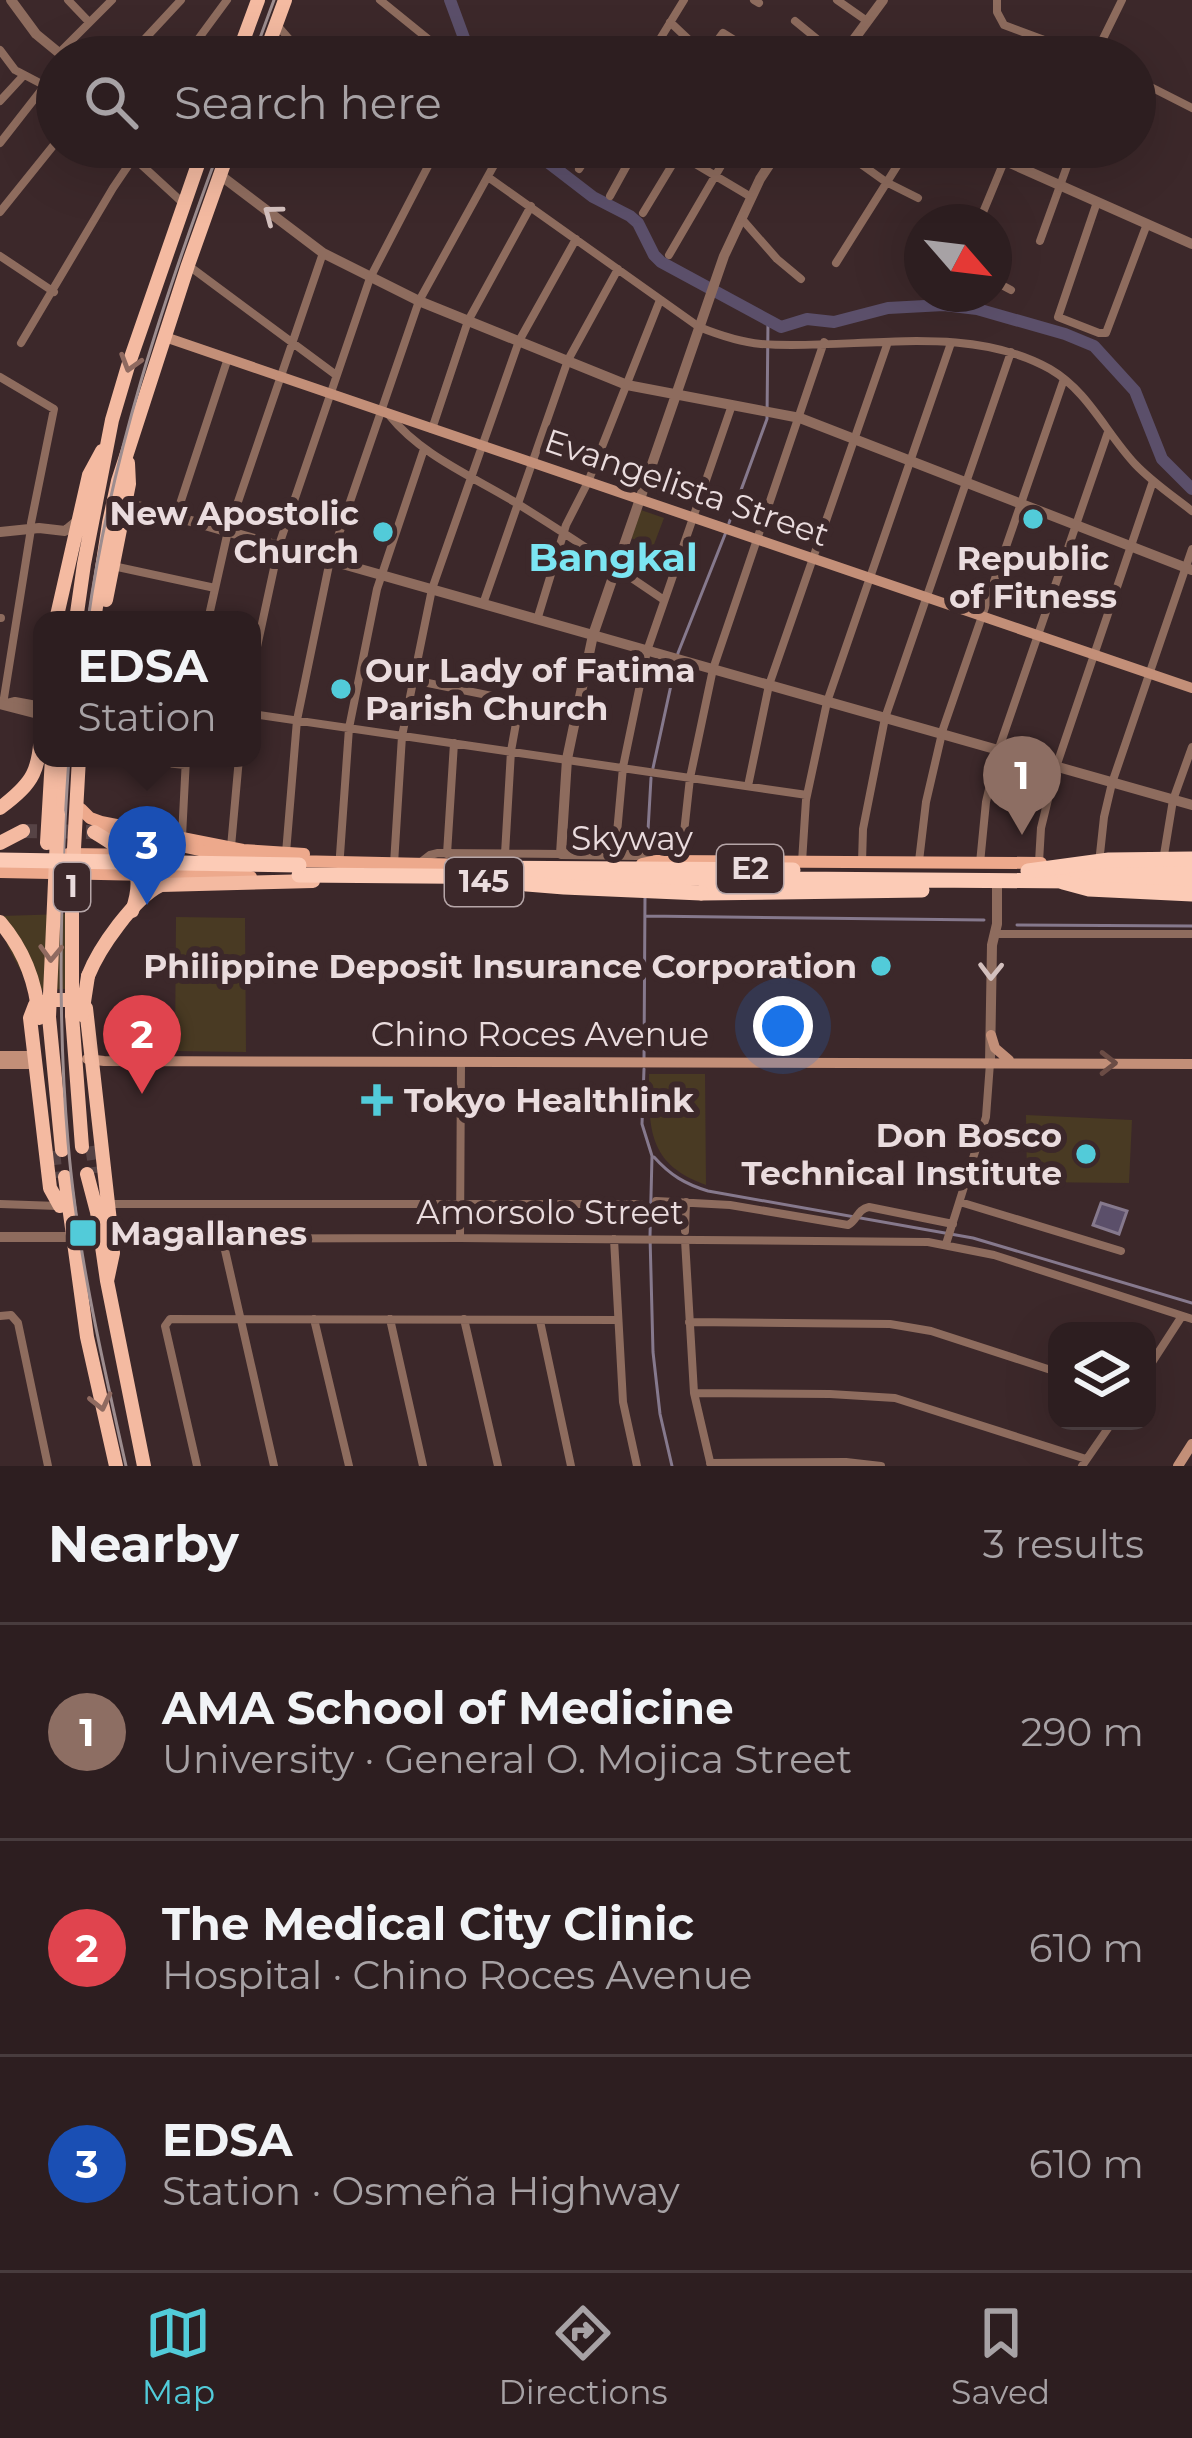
<!DOCTYPE html>
<meta charset="utf-8">
<style>
:root{--surface:#2d1e20;--page:#392b2d;--text:#f1f3f6;--muted:#a7a2a5;--line:#483c3e;--accent:#52cbd9}
body{margin:0;font-family:Montserrat,sans-serif;background:var(--page);color:var(--text)}
.controls{position:absolute;right:36px;bottom:36px;display:grid;overflow:hidden;border-radius:24px;box-shadow:0 12px 48px #0002}
.controls button{width:108px;height:108px;display:grid;place-items:center;padding:0;border:0;border-bottom:3px solid var(--line);background:var(--surface);color:var(--text);font:60px sans-serif}
.compass{position:absolute;left:904px;top:204px;width:108px;height:108px;border-radius:50%;background:var(--surface);box-shadow:0 12px 48px #0002;rotate:118deg}
.you{position:absolute;left:783px;top:1026px;width:42px;height:42px;margin:-30px;border:9px solid #fff;border-radius:50%;background:#1a73e8;box-shadow:0 0 0 18px #1a73e833}
.badge{display:grid;place-items:center;width:78px;height:78px;border-radius:50%;background:var(--accent);color:#fff;font-size:39px;font-weight:700}
.pin{position:absolute;translate:-50% -99px;filter:drop-shadow(0 3px 6px #0008)}
.pin::after{content:'';position:absolute;top:63px;width:42px;height:36px;background:inherit;clip-path:polygon(0 0,100% 0,50% 100%)}
.popup{position:absolute;left:33px;top:611px;width:228px;height:156px;box-sizing:border-box;display:grid;place-content:center;border-radius:24px;background:var(--surface);filter:drop-shadow(0 3px 9px #0005);font-size:39px;white-space:nowrap;color:var(--muted)}
.popup b{font-size:45px;color:var(--text)}
.popup::after{content:'';position:absolute;left:50%;top:100%;margin-left:-24px;border:24px solid transparent;border-top-color:var(--surface)}
.list{margin:0;padding:0;list-style:none}
h2{display:flex;justify-content:space-between;align-items:center;height:156px;margin:0;padding:0 48px;font-size:51px}
h2 small{font-size:39px;font-weight:400;color:var(--muted)}
.list li{display:grid;grid-template-columns:78px 1fr auto;gap:36px;align-items:center;box-sizing:border-box;height:216px;padding:0 48px;border-top:3px solid var(--line)}
.list b{display:block;font-size:45px;white-space:nowrap}
.list p{margin:0;font-size:39px;white-space:nowrap;color:var(--muted)}
.list em{font-size:39px;font-style:normal;color:var(--muted)}
.icon{flex:none;width:66px;height:66px;fill:none;stroke:currentColor;stroke-width:2;stroke-linecap:round;stroke-linejoin:round}
.map{position:relative;flex:none;width:1192px;height:1466px;overflow:hidden}
.search{position:absolute;background:var(--surface);box-shadow:0 12px 48px #0002;left:36px;right:36px;top:36px;height:132px;display:flex;align-items:center;gap:30px;box-sizing:border-box;padding:0 42px;border-radius:66px;color:var(--muted);font-size:45px}
.sheet{height:804px;background:var(--surface)}
nav{display:flex;justify-content:space-around;align-items:center;box-sizing:border-box;height:168px;border-top:3px solid var(--line);background:var(--surface);font-size:33px;color:var(--muted)}
nav a{display:grid;justify-items:center;gap:6px}
nav .on{color:var(--accent)}
.map>svg:first-child{display:block}
</style>
<div class="map">
<svg width="1192" height="1466" viewBox="0 0 1192 1466">
<rect width="100%" height="100%" fill="#3c282a"/>
<path fill="#493a23" d="M641 510 664 518 653 547 631 538Z
M67 914V989L31 990C21 968 0 940 0 916Z
M176 917 245 918 246 1052 175 1051Z
M649 1074H705L706 1185C647 1164 649 1128 649 1074Z
M1026 1115 1132 1120 1129 1183 1027 1182Z"/>
<path fill="#5b4f6a" stroke="#86798d" stroke-width="3" d="M1101 1203 1127 1211 1119 1234 1093 1225Z"/>
<g fill="none" stroke-linecap="round" stroke-linejoin="round">
<path stroke="#86798d" stroke-width="3" d="M729 523 767 419 768 321
M653 768 678 653 726 532
M647 848 651 778
M645 916 984 920
M1017 925 1192 926
M644 1060 645 895
M644 1069 642 1124 652 1156 650 1236 653 1352 660 1414 672 1466
M654 1157C670 1175 685 1184 708 1191L973 1238 1192 1303"/>
<path stroke="#5b4f6a" stroke-width="12" d="M450 0 471 57
M528 147 593 197 630 216 638 223 654 255 661 262 781 327 807 319 834 322 888 308 944 305 977 309 1065 334 1094 346 1135 391 1162 459 1192 489"/>
<path stroke="#564345" stroke-width="14" stroke-dasharray="14 7" stroke-linecap="butt" d="M23 831 94 832
M92 1146 96 1173
M53 1151 56 1178"/>
<path stroke="#8e6c5e" stroke-width="8" d="M68 0 89 22
M380 0 443 51
M754 0 759 3
M837 0 867 21
M997 0V12L1004 25 1090 57
M795 21 839 57
M670 22 706 56
M277 25 290 40 294 57
M0 50 15 70 57 92
M59 53 112 0
M706 56 723 33 747 48
M128 57 181 0
M185 57 227 0
M649 57 684 0
M1036 57 1042 39
M1094 57 1122 0
M1135 79 1192 108
M0 101 24 75
M0 143 57 70
M122 147 183 203
M392 147 428 166
M667 147 751 197
M837 147 886 182 918 198
M579 169 593 147
M488 177 699 327C719 335 739 342 761 344 853 351 965 321 1050 369 1088 391 1106 433 1135 464 1152 482 1173 496 1192 511
M610 196 637 147
M1097 202 1058 317 1099 333H1106L1147 224
M0 212 57 141
M643 213 683 147
M741 218 777 259 801 279
M979 222 1010 147
M1040 241 1074 147
M669 255 732 147
M0 256 54 292
M836 263 909 147
M189 266 336 375
M994 281 1011 290
M21 343 113 188 134 157
M0 377 54 409 31 523
M389 415C421 455 470 475 513 501 564 532 614 566 664 600
M432 429 468 321 531 206
M176 516 228 358
M31 529 3 704 15 701 42 706
M113 566 215 588
M483 604 568 360 618 269
M0 618H1
M208 620 228 531 323 253
M537 620 566 525 588 482 660 300
M252 670 279 545 370 278 438 147
M413 680 576 713
M252 714 807 795
M116 758 185 765
M748 786 769 685 888 342
M182 837 186 758
M231 847 239 758
M286 853 297 720 330 560 419 301 504 147
M447 854 454 743
M505 854 511 751 520 701
M340 855 349 728 377 589 424 449
M615 855 623 767 647 651 732 405
M681 860 690 778 713 669 824 342
M919 861 926 802 943 729 1064 379
M1163 861 1173 800 1192 747
M421 862 430 855 438 853 561 854
M802 862 806 800 827 702 951 343
M862 862 863 829 885 718 1011 352
M1039 862 1041 828 1056 767 1153 481
M980 863 986 802 998 751 1108 432
M1099 863 1104 817 1112 783 1192 549
M394 864 402 736 432 589 519 341 576 239
M994 934H1192
M656 1201 730 1205 848 1225C857 1221 857 1209 869 1207L953 1224
M960 1202 1121 1251
M0 1204 58 1206
M110 1204H640
M685 1231 686 1202
M222 1237 274 1466
M460 1238 461 1062
M113 1239 460 1238 928 1242 994 1255 1192 1319
M614 1239 623 1402 637 1466
M685 1240 694 1393 711 1466
M946 1244 986 1117 990 1063
M0 1316 11 1315 18 1323 48 1466
M314 1319 349 1466
M390 1319 423 1466
M464 1319 498 1466
M540 1321 571 1466
M689 1322 890 1324 931 1331 1057 1372
M1147 1370 1182 1316
M694 1393 830 1394 895 1398 1086 1459
M710 1463 846 1462 881 1466
M197 1466 165 1326 170 1319 618 1320
M1082 1466 1113 1421"/>
<path stroke="#8e6c5e" stroke-width="10" d="M11 0 36 34 64 57
M841 57 883 0
M178 147 191 158 196 169
M974 147 1192 244
M220 175 323 253 419 301 627 385 800 418 1192 570
M124 502 1192 805
M0 532 39 528 65 531 76 522
M0 704 42 715
M656 861 637 855 561 854 567 759 593 635 724 256 760 179 781 147
M990 1063 992 945 997 924V885
M0 1237H66"/>
<path stroke="#c38f78" stroke-width="10" d="M165 337 1192 688
M991 1035 995 1048 1009 1060
M0 1056H34
M87 1059 104 1061 1192 1064
M0 1064H35
M1178 1466 1192 1444"/>
<path stroke="#eda98c" stroke-width="12" d="M81 809 90 818 101 822 243 850 304 854
M208 852 250 858
M68 854 144 855 156 857
M294 861 471 865
M642 864 656 861 1041 863
M0 872 251 877"/>
<path stroke="#f4baa1" stroke-width="14" d="M237 57 258 0
M264 57 285 0
M106 600 129 484 128 463
M56 620 89 475 102 451
M76 620 84 564 112 420 128 366 204 147
M94 620 109 523 118 481 188 265 230 147
M0 808C36 781 38 771 42 727
M58 814 62 758
M0 843 23 831
M88 976C99 948 134 898 161 885L313 881
M72 1015 82 1147
M49 1017 62 1150
M87 1174 97 1212 107 1281 144 1466
M65 1177 87 1337 116 1466
M60 1206 50 1188 30 1018 35 1005 49 1000H79L86 1008 112 1239 113 1253 107 1281"/>
<path stroke="#fccbb6" stroke-width="15" d="M463 868 793 870
M1063 871 1192 872
M299 875 1192 882
M701 893 922 890"/>
<path stroke="#9d8d8f" stroke-width="3" d="M253 57 274 0
M88 620C111 457 163 301 220 147
M69 758C60 886 57 1014 68 1142 77 1251 102 1359 126 1466"/>
<path stroke="#eda98c" stroke-width="12" d="M94 832 132 835 208 852"/>
<path stroke="#f4baa1" stroke-width="14" d="M94 832C129 853 148 867 132 911
M47 843 52 758
M0 922C24 950 36 981 39 1018
M72 1015V885L79 758
M82 1015 88 976
M49 1017 58 814"/>
<path stroke="#fccbb6" stroke-width="15" d="M0 860 299 865
M1028 871 1109 860 1192 859
M511 879 527 884 564 887 701 893
M1063 882 1089 889 1192 894"/>
</g>
<defs><path id="oneway-chevron" d="M-2-3.5L2.5 0L-2 3.5" fill="none" stroke-width="1.6" stroke-linecap="round" stroke-linejoin="round" transform="scale(3)"/></defs>
<g stroke="#d3c0be">
<use href="#oneway-chevron" transform="translate(272 214) rotate(-143)"/>
<use href="#oneway-chevron" transform="translate(991 971) rotate(91)"/>
</g>
<g stroke="#8f6a60">
<use href="#oneway-chevron" transform="translate(130 363) rotate(107)"/>
<use href="#oneway-chevron" transform="translate(51 953) rotate(92)"/>
<use href="#oneway-chevron" transform="translate(101 1402) rotate(77)"/>
</g>
<use stroke="#6b4c45" href="#oneway-chevron" transform="translate(1108 1063)"/>
<g fill="#52cbd9" stroke="#3c282a" stroke-width="4.5">
<circle cx="1033" cy="519" r="12"/>
<circle cx="383" cy="532" r="12"/>
<circle cx="341" cy="689" r="12"/>
<circle cx="881" cy="966" r="12"/>
<path d="M371 1082h12v12h12v12h-12v12h-12v-12h-12v-12h12z"/>
<circle cx="1086" cy="1154" r="12"/>
<rect x="68" y="1218" width="30" height="30" rx="6"/>
</g>
<g text-anchor="middle" stroke-width="12" stroke-linejoin="round" paint-order="stroke">
<g fill="#3c282a" stroke="#b6a6a8" stroke-width="3">
<rect x="717" y="845" width="66" height="48" rx="9"/>
<rect x="445" y="858" width="78" height="48" rx="9"/>
<rect x="54" y="863" width="36" height="48" rx="9"/>
</g>
<g font-size="30" font-weight="bold" fill="#eadcde">
<text x="750" y="879">E2</text>
<text x="484" y="892">145</text>
<text x="72" y="897">1</text>
</g>
<g font-size="33" fill="#eadcde" stroke="#3c282a">
<text transform="translate(687 487) rotate(19)" y="12">Evangelista Street</text>
<text x="632" y="850">Skyway</text>
<text x="540" y="1046">Chino Roces Avenue</text>
<text x="550" y="1224">Amorsolo Street</text>
</g>
<g font-size="33" font-weight="bold" fill="#eadcde" stroke="#3c282a" text-anchor="end">
<text x="359" y="525">New Apostolic<tspan x="359" dy="38">Church</tspan></text>
<text x="1033" y="570" text-anchor="middle">Republic<tspan x="1033" dy="38">of Fitness</tspan></text>
<text x="365" y="682" text-anchor="start">Our Lady of Fatima<tspan x="365" dy="38">Parish Church</tspan></text>
<text x="857" y="978">Philippine Deposit Insurance Corporation</text>
<text x="404" y="1112" text-anchor="start">Tokyo Healthlink</text>
<text x="1062" y="1147">Don Bosco<tspan x="1062" dy="38">Technical Institute</tspan></text>
<text x="110" y="1245" text-anchor="start">Magallanes</text>
</g>
<g font-size="39" font-weight="bold" fill="#7be5f2" stroke="#3c282a">
<text x="613" y="571">Bangkal</text>
</g>
</g>
</svg>
<div class="controls">
<button><svg class="icon" aria-label="layers" viewBox="0 0 24 24"><path d="M12 4l9 5-9 5-9-5zM3 14l9 5 9-5"/></svg></button>
</div>
<svg class="compass" viewBox="-18 -18 36 36"><path d="M0-13l5 13h-10z" fill="#e53935"/><path d="M0 13l5-13h-10z" fill="#a7a2a5"/></svg>
<div class="you"></div>
<div class="pin badge" style="left:1022px;top:835px;background:#8d6e63">1</div>
<div class="pin badge" style="left:142px;top:1094px;background:#e0444e">2</div>
<div class="pin badge" style="left:147px;top:905px;background:#1a4fb4">3</div>
<div class="popup"><b>EDSA</b>Station</div>
<div class="search"><svg class="icon" aria-label="search" viewBox="0 0 24 24"><circle cx="10" cy="10" r="6"/><path d="M15 15l6 6"/></svg>Search here</div>
</div>
<section class="sheet">
<h2>Nearby<small>3 results</small></h2>
<ul class="list">
<li><span class="badge" style="background:#8d6e63">1</span><div><b>AMA School of Medicine</b><p>University · General O. Mojica Street</p></div><em>290 m</em></li>
<li><span class="badge" style="background:#e0444e">2</span><div><b>The Medical City Clinic</b><p>Hospital · Chino Roces Avenue</p></div><em>610 m</em></li>
<li><span class="badge" style="background:#1a4fb4">3</span><div><b>EDSA</b><p>Station · Osmeña Highway</p></div><em>610 m</em></li>
</ul>
</section>
<nav>
<a class="on"><svg class="icon" aria-label="map" viewBox="0 0 24 24"><path d="M3 6l6-2 6 2 6-2v14l-6 2-6-2-6 2zM9 4v14M15 6v14"/></svg>Map</a>
<a><svg class="icon" aria-label="directions" viewBox="0 0 24 24"><path d="M12 3l9 9-9 9-9-9zM9 14v-3h6M13 9l2 2-2 2"/></svg>Directions</a>
<a><svg class="icon" aria-label="saved" viewBox="0 0 24 24"><path d="M7 4h10v16l-5-4-5 4z"/></svg>Saved</a>
</nav>
